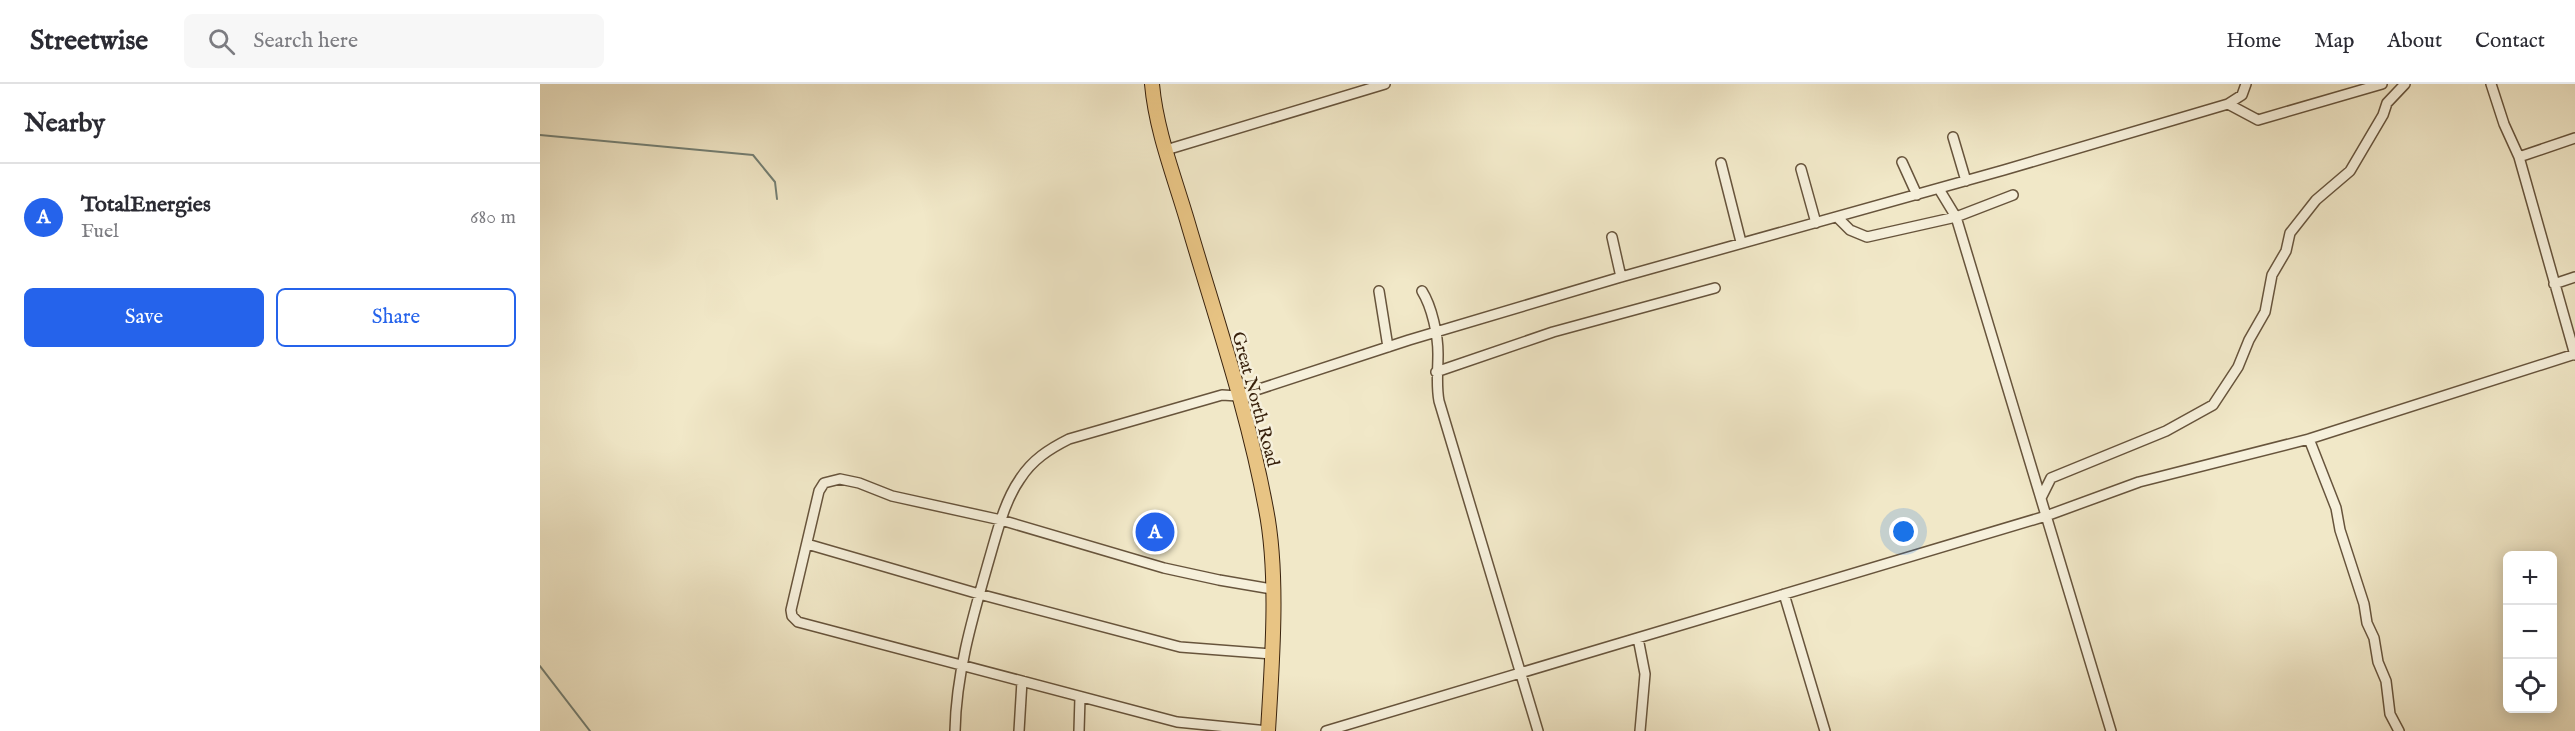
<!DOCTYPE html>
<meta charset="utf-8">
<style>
:root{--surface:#fff;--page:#f7f7f7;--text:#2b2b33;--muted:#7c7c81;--line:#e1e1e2;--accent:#2563eb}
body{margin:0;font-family:"IM FELL English",serif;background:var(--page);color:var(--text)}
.controls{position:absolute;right:18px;bottom:18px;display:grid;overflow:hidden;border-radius:9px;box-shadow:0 3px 15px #0003}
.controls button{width:54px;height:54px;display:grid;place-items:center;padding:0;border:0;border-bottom:2px solid var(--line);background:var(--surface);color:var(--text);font:30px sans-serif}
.you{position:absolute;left:1364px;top:448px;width:21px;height:21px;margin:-15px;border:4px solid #fff;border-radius:50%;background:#1a73e8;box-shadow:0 0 0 9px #1a73e833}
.badge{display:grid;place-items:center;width:39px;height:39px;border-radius:50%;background:var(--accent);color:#fff;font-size:20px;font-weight:700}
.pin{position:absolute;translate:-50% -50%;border:3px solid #fff;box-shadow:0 2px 6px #0006}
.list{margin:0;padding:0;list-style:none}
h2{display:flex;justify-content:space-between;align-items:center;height:78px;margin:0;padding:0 24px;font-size:26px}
h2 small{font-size:20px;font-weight:400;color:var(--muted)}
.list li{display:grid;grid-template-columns:39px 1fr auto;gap:18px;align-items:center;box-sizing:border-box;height:108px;padding:0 24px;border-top:2px solid var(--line)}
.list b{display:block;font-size:22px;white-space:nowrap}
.list p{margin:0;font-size:20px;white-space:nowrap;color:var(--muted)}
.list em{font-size:20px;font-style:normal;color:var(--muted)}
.actions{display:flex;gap:12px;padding:18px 24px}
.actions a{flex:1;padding:14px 0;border:2px solid var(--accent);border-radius:9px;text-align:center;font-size:21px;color:var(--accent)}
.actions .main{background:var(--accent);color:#fff}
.icon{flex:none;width:33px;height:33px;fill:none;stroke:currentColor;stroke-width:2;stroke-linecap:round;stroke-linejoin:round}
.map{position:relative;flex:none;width:2035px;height:647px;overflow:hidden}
header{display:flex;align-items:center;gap:36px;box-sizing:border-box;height:84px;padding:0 30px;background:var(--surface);border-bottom:2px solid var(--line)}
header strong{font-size:28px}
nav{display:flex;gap:33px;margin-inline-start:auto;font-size:21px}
.search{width:420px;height:54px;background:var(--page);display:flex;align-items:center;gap:15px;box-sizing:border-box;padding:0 21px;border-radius:9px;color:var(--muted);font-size:22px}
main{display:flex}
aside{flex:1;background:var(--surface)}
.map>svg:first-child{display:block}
</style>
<header>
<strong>Streetwise</strong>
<div class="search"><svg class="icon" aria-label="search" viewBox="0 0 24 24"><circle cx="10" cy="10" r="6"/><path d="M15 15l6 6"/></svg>Search here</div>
<nav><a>Home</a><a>Map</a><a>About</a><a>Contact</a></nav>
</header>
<main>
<aside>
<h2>Nearby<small></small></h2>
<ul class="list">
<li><span class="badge">A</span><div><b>TotalEnergies</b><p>Fuel</p></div><em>680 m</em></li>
</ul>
<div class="actions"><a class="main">Save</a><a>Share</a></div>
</aside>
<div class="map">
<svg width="2035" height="647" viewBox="0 0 2035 647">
<rect width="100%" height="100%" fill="#f1e8c8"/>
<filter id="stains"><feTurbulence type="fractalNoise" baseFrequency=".00333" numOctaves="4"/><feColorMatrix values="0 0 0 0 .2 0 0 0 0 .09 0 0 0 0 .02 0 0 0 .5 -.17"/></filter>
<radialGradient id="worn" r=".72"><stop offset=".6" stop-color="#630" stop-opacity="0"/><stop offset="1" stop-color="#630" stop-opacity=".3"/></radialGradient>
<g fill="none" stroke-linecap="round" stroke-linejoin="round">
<path stroke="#748075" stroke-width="2" d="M0 51 213 71 235 98 237 115
M0 582 50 647"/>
<defs>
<path id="minor" d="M1951 0 1964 40 1979 73 2035 271
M1688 20 1718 36 1842 0
M1413 53 1426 97
M626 66 845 0
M1979 73 2035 54
M1362 78 1377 111
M1181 79 1201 158
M1261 85 1276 139
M1399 105 1416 133 1571 647
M1297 133 1310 146 1327 153 1416 133 1473 111
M1072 153 1081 193
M2014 200 2035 193
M839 207 848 263
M882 207C892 223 898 251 898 270 898 287 896 301 899 317L998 647
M896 288 1013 248 1175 204
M1769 355 1796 424 1800 446 1824 520 1827 539 1834 554 1838 578 1846 597 1850 630 1859 647
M1501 414 1511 394 1626 347 1673 321 1698 283 1709 256 1725 228 1732 191 1746 167 1750 149 1776 116 1810 87 1843 31 1847 19 1865 0
M267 460 439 510 640 563 732 570
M1244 510 1285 647
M1098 554 1105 590 1100 647
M415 647C416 589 433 532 449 476 457 449 464 418 480 395 492 376 509 365 529 355L682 311 698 312 869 256 1081 193 1464 86 1688 20 1702 11 1706 0
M479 647 482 597
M539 647 540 613
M728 647 637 638 258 538 252 532 251 526 279 407 284 399 300 395 319 399 352 412 461 436 624 484 679 496 732 505
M786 647 1506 432 1599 398 1769 355 2035 270"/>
<path id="highway" d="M612 0C616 46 634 92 647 136 675 232 708 327 726 425 739 491 732 579 728 647"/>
</defs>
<use href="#minor" stroke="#67543c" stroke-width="12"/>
<use href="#highway" stroke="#39220d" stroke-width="16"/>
<use href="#minor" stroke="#f6f0db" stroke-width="9"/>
<use href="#highway" stroke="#e8c484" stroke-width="14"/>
</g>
<g text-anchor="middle" stroke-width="5" stroke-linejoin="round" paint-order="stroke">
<g font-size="18" fill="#39220d" stroke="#f6f0db">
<text transform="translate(716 315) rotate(75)" y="6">Great North Road</text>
</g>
</g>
<rect width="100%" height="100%" filter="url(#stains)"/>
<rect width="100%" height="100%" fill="url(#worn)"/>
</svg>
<div class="controls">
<button>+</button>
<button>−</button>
<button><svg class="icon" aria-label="locate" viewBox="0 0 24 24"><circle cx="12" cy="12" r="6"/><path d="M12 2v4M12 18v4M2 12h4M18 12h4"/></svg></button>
</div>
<div class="you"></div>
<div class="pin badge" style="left:615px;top:448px">A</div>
</div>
</main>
